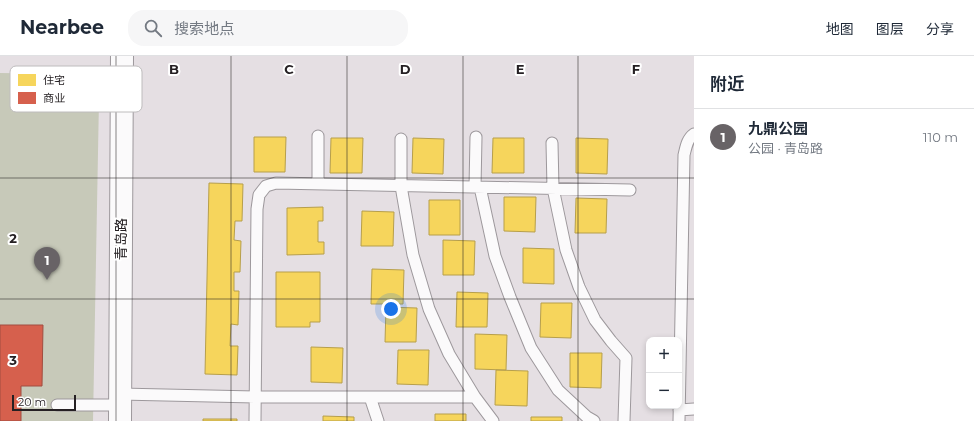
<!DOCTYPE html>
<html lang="zh">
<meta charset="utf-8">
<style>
:root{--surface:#fff;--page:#f6f6f7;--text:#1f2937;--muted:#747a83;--line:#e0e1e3;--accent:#686366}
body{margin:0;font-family:Montserrat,"Noto Sans SC",sans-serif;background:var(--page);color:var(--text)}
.controls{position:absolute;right:12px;bottom:12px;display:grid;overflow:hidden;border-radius:8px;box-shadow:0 2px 6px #0003}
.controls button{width:36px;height:36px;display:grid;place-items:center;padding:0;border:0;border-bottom:1px solid var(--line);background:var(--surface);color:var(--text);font:20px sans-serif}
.scale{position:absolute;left:12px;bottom:10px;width:64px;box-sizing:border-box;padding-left:4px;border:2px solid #252023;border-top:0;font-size:11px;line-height:14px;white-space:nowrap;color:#252023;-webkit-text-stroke:3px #fff;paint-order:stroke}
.you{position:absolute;left:391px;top:253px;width:14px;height:14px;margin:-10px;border:3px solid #fff;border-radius:50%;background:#1a73e8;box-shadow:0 0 0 6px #1a73e833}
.badge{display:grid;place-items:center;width:26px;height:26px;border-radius:50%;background:var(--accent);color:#fff;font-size:13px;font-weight:700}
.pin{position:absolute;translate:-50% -33px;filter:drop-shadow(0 1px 2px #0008)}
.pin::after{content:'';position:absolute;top:21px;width:14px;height:12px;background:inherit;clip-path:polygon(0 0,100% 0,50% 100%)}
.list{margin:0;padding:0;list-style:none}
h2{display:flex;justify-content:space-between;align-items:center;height:52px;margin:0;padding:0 16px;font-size:17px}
h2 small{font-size:13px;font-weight:400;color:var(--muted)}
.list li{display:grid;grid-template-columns:26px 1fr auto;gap:12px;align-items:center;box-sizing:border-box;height:56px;padding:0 16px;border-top:1px solid var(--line)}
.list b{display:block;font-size:15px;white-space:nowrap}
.list p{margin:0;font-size:13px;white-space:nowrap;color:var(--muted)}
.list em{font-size:13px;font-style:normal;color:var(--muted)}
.icon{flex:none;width:22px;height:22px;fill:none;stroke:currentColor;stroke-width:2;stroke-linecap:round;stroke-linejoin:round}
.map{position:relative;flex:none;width:694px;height:365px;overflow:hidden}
header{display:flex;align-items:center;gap:24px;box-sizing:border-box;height:56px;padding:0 20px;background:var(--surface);border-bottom:1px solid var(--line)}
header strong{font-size:19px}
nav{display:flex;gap:22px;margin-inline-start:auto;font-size:14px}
.search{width:280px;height:36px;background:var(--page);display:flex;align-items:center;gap:10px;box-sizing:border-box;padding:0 14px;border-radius:16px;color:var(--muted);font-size:15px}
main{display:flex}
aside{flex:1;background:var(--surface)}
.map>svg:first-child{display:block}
</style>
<header>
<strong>Nearbee</strong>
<div class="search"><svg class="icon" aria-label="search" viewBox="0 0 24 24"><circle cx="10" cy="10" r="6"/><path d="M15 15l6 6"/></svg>搜索地点</div>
<nav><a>地图</a><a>图层</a><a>分享</a></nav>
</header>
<main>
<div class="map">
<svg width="694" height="365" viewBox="0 0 694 365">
<rect width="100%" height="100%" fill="#e5dfe3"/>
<path fill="#c7c9b9" d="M0 17 72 18 99 43 93 365H0Z"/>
<path fill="#f6d55c" stroke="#b79f4b" d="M254 81H286L285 116H254Z
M331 82H363L362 117H330Z
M413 82 444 83 443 118 412 117Z
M493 82H524V117H492Z
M576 82 608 83 607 118 576 117Z
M209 127 243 128 242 165H235L234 184 241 185 240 216H234V235H239L238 269 231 268 230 290H238L237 319 205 318Z
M504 141H536L535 176 504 175Z
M576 142 607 143 606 177H575Z
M429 144H460V179H429Z
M323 151V165H318V186H324V198L287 199V152Z
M362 155 394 156 393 190H361Z
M443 184 475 185 474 219H443Z
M523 192 554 193V228L523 227Z
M372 213 404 214 403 248H371Z
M276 216H320V266H310V271H276Z
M457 236 488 237 487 271H456Z
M541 247H572L571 282 540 281Z
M386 251 417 252 416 286H385Z
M475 278 507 279 506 314 475 313Z
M311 291 343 292 342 327 311 326Z
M398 294H429L428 329 397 328Z
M570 297H602L601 332 570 331Z
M496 314 528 315 527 350 495 349Z
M435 358H466V365H435Z
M323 360 354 361V365H323Z
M531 361H562V365H531Z
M203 363H237V365H203Z"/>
<path fill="#d6604d" stroke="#a14d40" d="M0 269H43L42 330H21V365H0Z"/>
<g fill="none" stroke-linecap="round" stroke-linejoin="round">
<defs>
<path id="lane" d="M318 80V128
M401 83V130L413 199 429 253 449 298 475 341 493 365
M552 87 553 132 566 194 579 231 595 264 611 285 626 302 624 365
M475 131 476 81
M480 131 495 200 510 241 531 292 558 334 587 361 594 365
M120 338 255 341H475
M370 341 378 365
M57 349H120
M679 354 694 353
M255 365 257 153 259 139 266 130 276 127 630 134
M679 365 684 99C686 91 687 83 694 78"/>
<path id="secondary" d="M120 365 122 0"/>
</defs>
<use href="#lane" stroke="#9d989c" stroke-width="13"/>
<use href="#secondary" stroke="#9d989c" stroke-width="24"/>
<use href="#lane" stroke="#fbfafb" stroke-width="11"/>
<use href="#secondary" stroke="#fbfafb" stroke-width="22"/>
</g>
<path fill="none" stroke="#252023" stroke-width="1" stroke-opacity="0.55" d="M116 0V365M231 0V365M347 0V365M463 0V365M578 0V365M0 122H694M0 243H694"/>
<g text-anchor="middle" stroke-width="4" stroke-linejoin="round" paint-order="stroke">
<g font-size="14" fill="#252023" stroke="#fff">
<text transform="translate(121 183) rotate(-90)" y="5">青岛路</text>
</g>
</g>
<rect x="10" y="10" width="132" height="46" rx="6" fill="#fff" stroke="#bebcbd" stroke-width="1"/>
<rect x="18" y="18" width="18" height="12" fill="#f6d55c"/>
<rect x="18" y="36" width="18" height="12" fill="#d6604d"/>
<g font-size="11" fill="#252023">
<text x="43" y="28">住宅</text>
<text x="43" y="46">商业</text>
</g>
<g font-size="13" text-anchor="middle" font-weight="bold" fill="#252023" stroke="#fff" stroke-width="4" stroke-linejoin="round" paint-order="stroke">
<text x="174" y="18">B</text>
<text x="289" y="18">C</text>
<text x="405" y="18">D</text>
<text x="520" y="18">E</text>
<text x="636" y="18">F</text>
<text x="13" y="187">2</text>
<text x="13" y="309">3</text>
</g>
</svg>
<div class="controls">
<button>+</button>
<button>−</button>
</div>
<div class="scale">20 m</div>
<div class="you"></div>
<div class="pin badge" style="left:47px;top:224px">1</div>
</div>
<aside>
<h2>附近<small></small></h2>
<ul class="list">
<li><span class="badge">1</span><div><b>九鼎公园</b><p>公园 · 青岛路</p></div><em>110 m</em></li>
</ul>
</aside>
</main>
